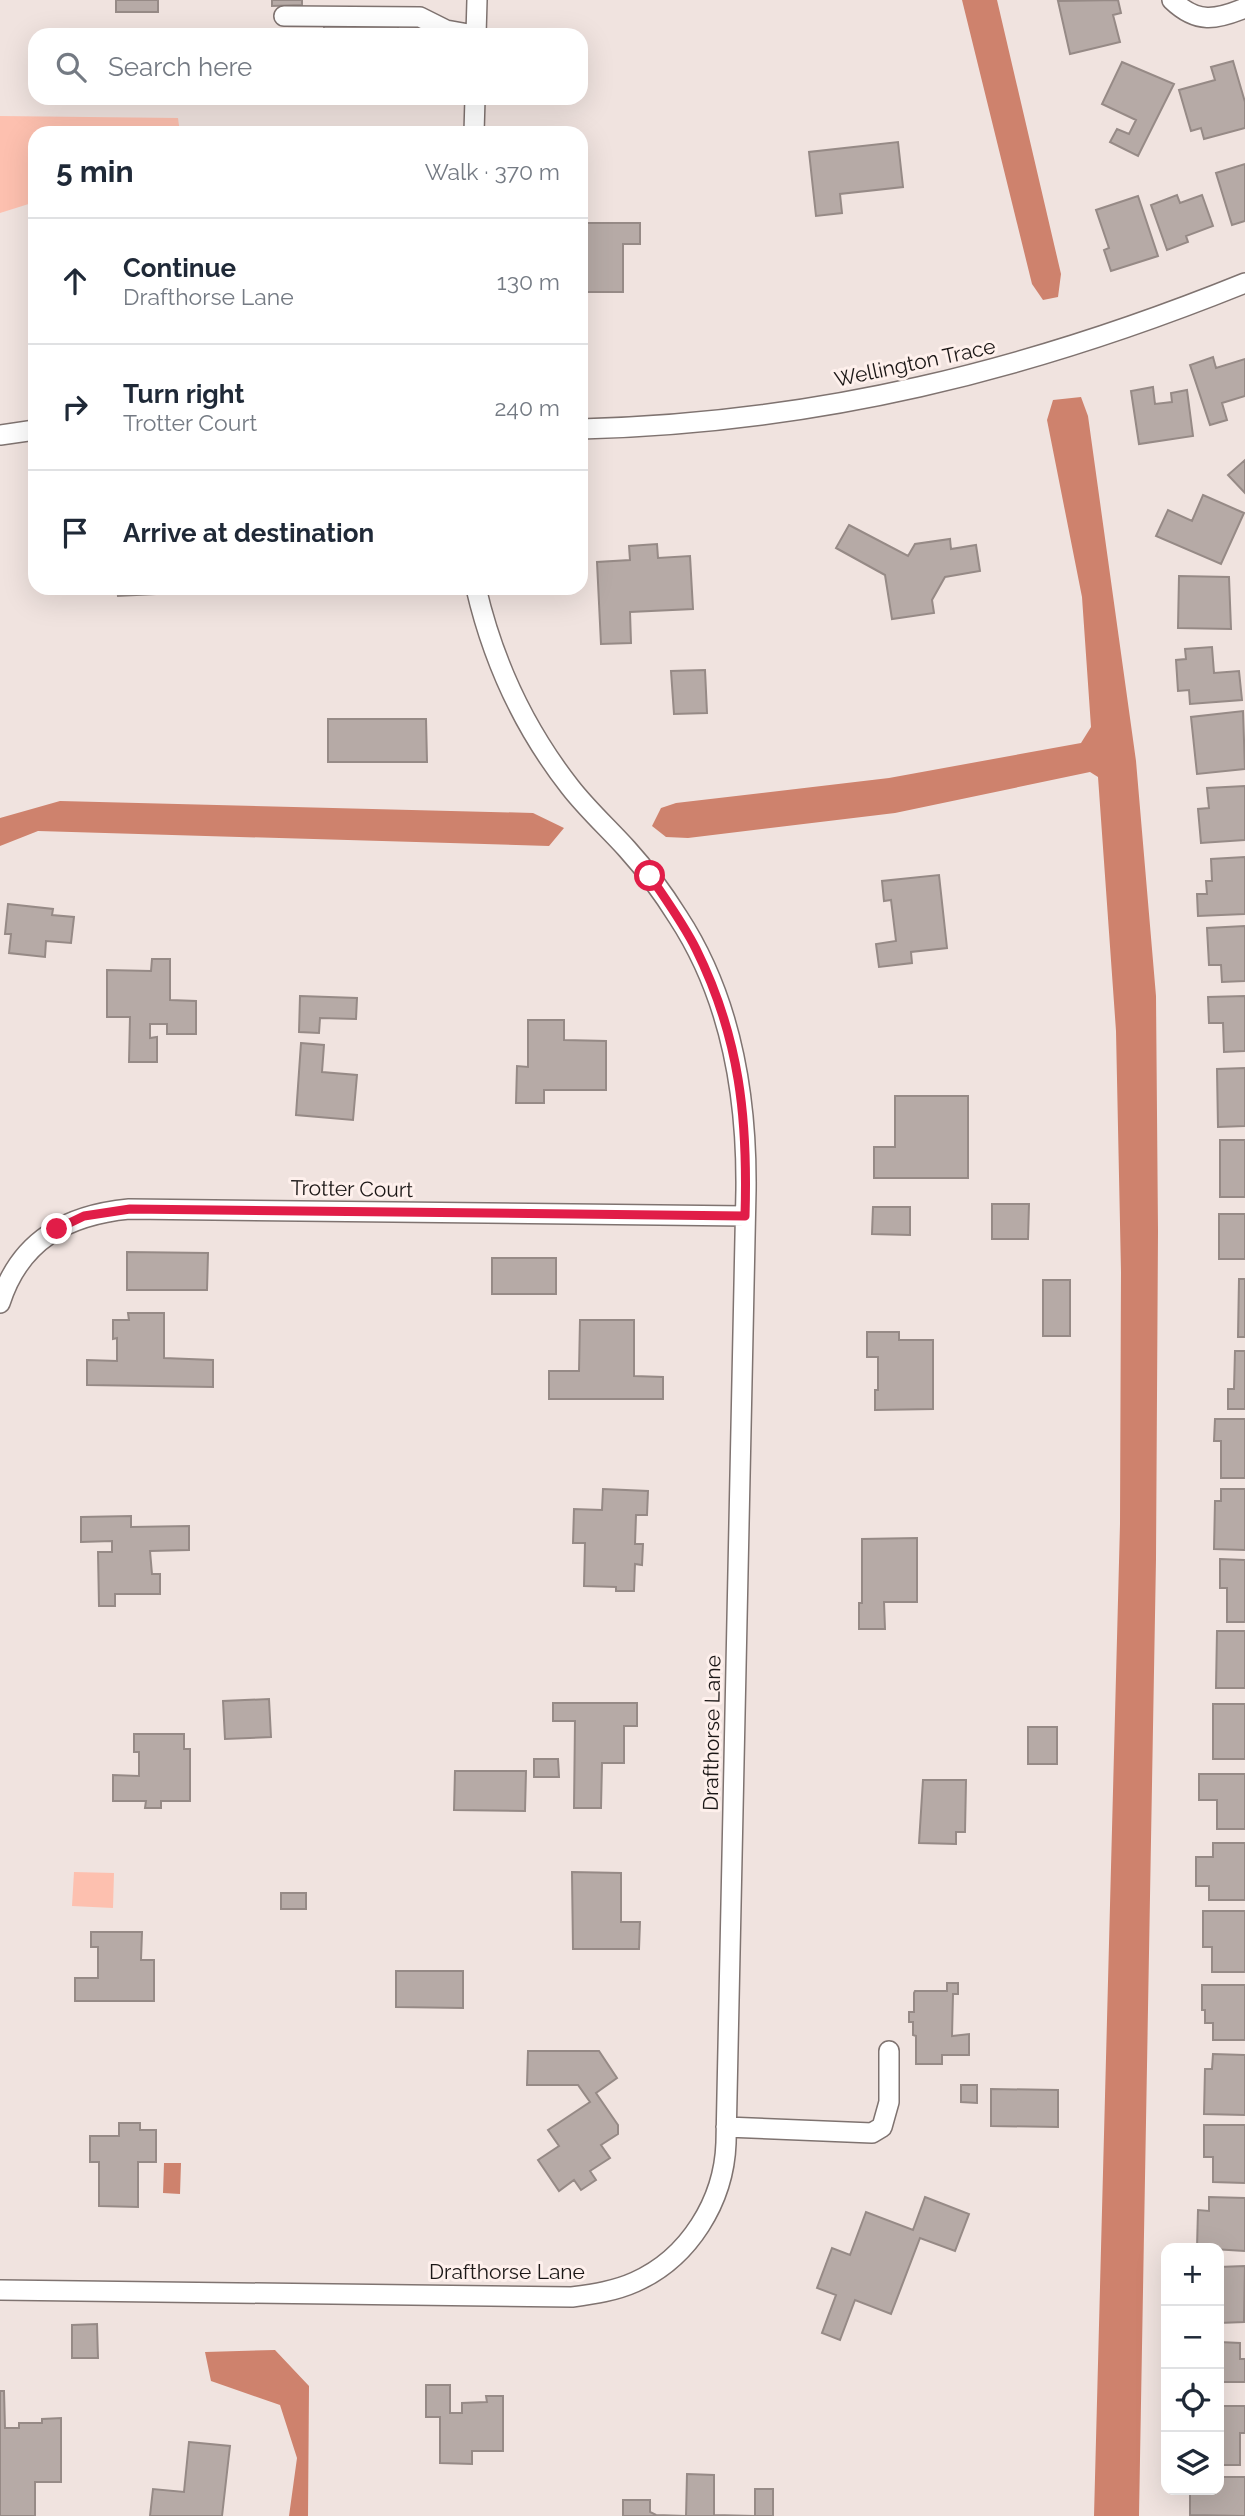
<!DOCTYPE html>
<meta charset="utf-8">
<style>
:root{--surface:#fff;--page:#f6f6f7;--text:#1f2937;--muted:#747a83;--line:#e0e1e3}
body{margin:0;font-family:Raleway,sans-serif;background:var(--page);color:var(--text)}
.controls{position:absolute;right:21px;bottom:21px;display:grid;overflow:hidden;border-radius:14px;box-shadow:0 7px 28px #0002}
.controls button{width:63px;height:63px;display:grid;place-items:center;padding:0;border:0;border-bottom:2px solid var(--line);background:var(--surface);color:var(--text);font:35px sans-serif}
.stop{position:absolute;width:21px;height:21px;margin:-16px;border:5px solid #e11d48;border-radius:50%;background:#fff}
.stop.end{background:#e11d48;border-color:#fff;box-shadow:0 2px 7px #0008}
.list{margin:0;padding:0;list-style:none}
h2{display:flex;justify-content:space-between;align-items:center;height:91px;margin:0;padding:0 28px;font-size:30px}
h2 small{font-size:23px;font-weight:400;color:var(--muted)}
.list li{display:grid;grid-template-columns:46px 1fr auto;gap:21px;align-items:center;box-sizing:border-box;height:126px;padding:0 28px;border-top:2px solid var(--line)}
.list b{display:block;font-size:26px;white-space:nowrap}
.list p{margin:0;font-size:23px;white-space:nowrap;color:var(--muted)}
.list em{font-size:23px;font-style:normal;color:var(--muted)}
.icon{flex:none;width:38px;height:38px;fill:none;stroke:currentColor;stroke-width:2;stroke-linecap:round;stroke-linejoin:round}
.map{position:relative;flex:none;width:1245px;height:2516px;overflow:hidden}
.search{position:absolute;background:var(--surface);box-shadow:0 7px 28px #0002;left:28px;top:28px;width:560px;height:77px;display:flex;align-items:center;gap:18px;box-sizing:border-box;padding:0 24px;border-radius:21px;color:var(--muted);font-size:26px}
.panel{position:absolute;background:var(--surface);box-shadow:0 7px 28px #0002;left:28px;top:126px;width:560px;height:469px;border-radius:21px}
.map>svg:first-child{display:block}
</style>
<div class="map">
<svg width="1245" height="2516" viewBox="0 0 1245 2516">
<rect width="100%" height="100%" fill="#f0e3df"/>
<path fill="#fdc0af" d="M0 116 178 118 180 133H35V202L0 213Z
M74 1872 114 1873 113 1908 72 1906Z"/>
<path fill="#ce826d" d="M962 0H997L1061 274 1058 297 1043 300 1032 284Z
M1081 397 1088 416 1136 761 1156 996 1158 1231 1156 1559 1139 2516H1094L1120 1524 1121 1272 1116 1031 1098 777 1090 772 895 813 688 838 666 837 652 826 661 808 676 803 889 778 1081 743 1091 727 1082 597 1047 420 1053 400Z
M60 801 533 813 564 828 549 846 38 831 0 846V818Z
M164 2163H181L180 2194 163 2193Z
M275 2350 309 2386 308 2516H289L297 2458 280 2405 211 2381 205 2352Z"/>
<path fill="#b6aaa6" stroke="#968a86" stroke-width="2" d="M116 0H158V12H116Z
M272 0H302V5L272 6Z
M1118 0 1121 13 1113 15 1120 42 1070 54 1058 1Z
M324 22 398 23V35H324Z
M1233 61 1245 102V128L1204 139 1201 128 1191 131 1179 90 1215 80 1211 67Z
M1122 62 1174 84 1138 156 1110 142 1117 129 1129 134 1136 120 1102 104Z
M898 142 903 187 840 194 842 213 816 216 809 152Z
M1245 164V221L1232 225 1216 173Z
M1177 195 1180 203 1202 195 1213 226 1186 236 1188 242 1167 250 1151 205Z
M1138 196 1158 256 1111 271 1104 250 1109 248 1096 210Z
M581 223H640V244H623V292H582Z
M1213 357 1216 368 1245 359V396L1222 403 1227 420 1210 425 1190 365Z
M1153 387 1155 404 1172 402 1171 393 1187 390 1193 436 1139 444 1131 391Z
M1245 460V493L1228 475Z
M1203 495 1244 513 1221 564 1156 536 1168 510 1192 521Z
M849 525 908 556 915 544 950 539 951 549 976 545 980 571 945 577 932 600 934 613 892 619 885 575 836 548Z
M657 544 658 558 690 556 693 609 630 612 631 643 601 644 597 562 630 560 629 546Z
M1179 576 1229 577 1231 629 1178 628Z
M117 588H154L155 594 118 596Z
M1212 647 1214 673 1239 671 1242 700 1190 704 1189 690 1178 691 1176 660 1186 659 1185 649Z
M705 670 707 713 674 714 671 671Z
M1243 711 1245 769 1197 774 1191 717Z
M328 719H426L427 762H328Z
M1245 786V840L1201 843 1198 809 1209 808 1207 788Z
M1245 857V914L1198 916 1197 894H1207L1206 881H1212L1211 859Z
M939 875 947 948 911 952 912 963 879 967 876 944 896 941 891 900 884 901 882 881Z
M8 904 53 909 52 915 74 917 71 943 46 941 45 957 9 953 11 934H5Z
M1245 926V981L1222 982 1221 965H1209L1207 928Z
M152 959H170V1000L196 1001V1034H167V1024H150V1038L157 1037V1062H129L130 1017H107V970L151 971Z
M300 996 357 998 356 1019 320 1018 319 1033 299 1032Z
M1245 996V1051L1224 1052 1223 1023H1209L1208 997Z
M528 1020H564V1040L606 1041V1090H544V1103H516L517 1066 528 1067Z
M301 1043 324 1045 322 1072 357 1075 353 1120 296 1115Z
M1245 1068V1126L1218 1127 1217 1069Z
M895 1096H968V1178H874V1147H895Z
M1220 1140H1245V1197H1220Z
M992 1204H1029L1028 1239H992Z
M873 1207H910V1235L872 1234Z
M1219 1214H1245V1259H1219Z
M127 1252 208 1253 207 1290H127Z
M492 1258H556V1294H492Z
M1239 1279H1245V1337H1238Z
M1043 1280H1070V1336H1043Z
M128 1313H164V1358L213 1360V1387L87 1385V1360L117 1361V1338L113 1339V1320H129Z
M580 1320H634V1376L663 1377V1399H549V1371H579Z
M867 1332H899V1340H933V1409L875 1410V1390H878V1357H867Z
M1235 1351H1245V1409H1228V1389H1234Z
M1215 1419H1245V1478H1221V1441H1214Z
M603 1489 648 1491 647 1515H636L635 1544H643L642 1565 635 1564 634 1591H616V1587L584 1586 585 1543H573L574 1509 602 1510Z
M1221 1489H1245V1550L1214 1549 1215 1501H1221Z
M131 1516V1527L189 1526V1550L150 1551 152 1574H160V1594H115V1606H99L98 1552H112V1541L81 1542V1517Z
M917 1538V1602H884L885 1629H859V1603H862V1539Z
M1220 1559 1245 1560V1622H1227V1588H1220Z
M1217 1631H1245V1688H1216Z
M269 1699 271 1737 225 1739 223 1701Z
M553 1703H637V1726H624V1763H602L601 1808H574L575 1721H553Z
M1213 1704H1245V1759H1213Z
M1028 1727H1057V1764H1028Z
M134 1734H184V1749H190V1801H161V1808H145L146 1801H113V1775L139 1776V1752H134Z
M534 1759H558L559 1777H534Z
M455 1771H526L525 1811 454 1810Z
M1199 1774H1245V1829H1217V1800H1199Z
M923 1780H966L965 1832H956V1844L919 1843Z
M1213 1843H1245V1900H1209V1886H1196V1857H1213Z
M572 1872 621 1873V1922H640L639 1949H573Z
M281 1893H306V1909H281Z
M1203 1911H1245V1972H1212V1947H1203Z
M91 1932H142L141 1960H154V2001H75V1978H98V1947H91Z
M396 1971H463V2008L396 2007Z
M947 1983H958V1994H953L952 2036 969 2034V2055H942V2064H916V2036L913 2035V2022H909V2012H914V1993L915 1991H947Z
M1202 1985H1245V2040H1213V2023H1205V2010H1202Z
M528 2051H599L617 2078 596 2093 618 2125V2134L601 2145 610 2158 590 2171 596 2180 581 2190 574 2180 559 2191 538 2160 559 2146 548 2130 590 2102 578 2085H527Z
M1213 2054 1245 2055V2115L1204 2114 1205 2069H1212Z
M961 2085H977V2103L961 2102Z
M991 2089 1058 2090V2127L991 2126Z
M119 2123H140V2130H156V2162H138V2207L99 2206V2162H90V2136H119Z
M1204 2125H1245V2183L1213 2182V2157H1204Z
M925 2197 969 2214 955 2251 920 2238 891 2314 855 2300 840 2340 822 2333 836 2295 817 2288 832 2248 850 2255 866 2212 913 2230Z
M1209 2197 1245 2198V2251L1197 2248 1198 2210 1209 2211Z
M1245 2266 1244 2322 1219 2323V2267Z
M97 2324 98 2358H72V2325Z
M1219 2342 1240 2343V2359H1245V2382H1219Z
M426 2385H450V2413H462V2403L487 2402 486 2396H503V2451H472V2464L440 2463V2417H426Z
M0 2391H4L5 2428H19V2423H42V2419L61 2418V2482H35V2516H0Z
M1219 2406H1245V2433H1240V2465H1219Z
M189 2442 230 2446 222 2516H150L153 2489 184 2492Z
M687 2474 714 2475V2515L755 2516V2489H773V2516H623V2500H650V2512L656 2515 686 2516Z
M1219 2477H1245V2516L1190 2515V2490H1219Z"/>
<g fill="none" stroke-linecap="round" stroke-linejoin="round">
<defs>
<path id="minor" d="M1172 0C1197 24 1216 20 1245 8
M284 16 420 17 446 30 474 35
M476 35 477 0
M474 133 475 98
M581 429C817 423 1027 371 1245 283
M0 435 35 430
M0 1303C20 1240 67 1215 129 1209L745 1216
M726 2127 872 2133 882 2127 889 2102V2051
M0 2290 572 2297C594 2294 615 2291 635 2282 689 2258 724 2201 726 2143L746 1190C747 1095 731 998 678 917 663 893 646 870 627 849 608 828 587 809 570 787 523 727 493 661 476 588"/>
</defs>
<use href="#minor" stroke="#7f7370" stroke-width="22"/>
<use href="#minor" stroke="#fff" stroke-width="19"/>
</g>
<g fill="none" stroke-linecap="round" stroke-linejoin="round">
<path stroke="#e11d48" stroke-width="9" d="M57 1229 84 1216 130 1209 745 1216C748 1119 740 1038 696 949 683 923 666 900 650 876"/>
</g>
<g text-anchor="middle" stroke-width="6" stroke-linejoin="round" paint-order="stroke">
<g font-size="21" fill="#1b1716" stroke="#fef0ec">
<text transform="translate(915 363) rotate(-12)" y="7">Wellington Trace</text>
<text transform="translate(352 1189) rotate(1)" y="7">Trotter Court</text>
<text transform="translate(712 1733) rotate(-89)" y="7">Drafthorse Lane</text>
<text x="507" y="2279">Drafthorse Lane</text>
</g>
</g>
</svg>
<div class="controls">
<button>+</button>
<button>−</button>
<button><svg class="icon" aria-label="locate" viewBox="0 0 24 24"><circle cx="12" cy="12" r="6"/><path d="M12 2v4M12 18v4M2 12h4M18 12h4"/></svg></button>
<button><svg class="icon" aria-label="layers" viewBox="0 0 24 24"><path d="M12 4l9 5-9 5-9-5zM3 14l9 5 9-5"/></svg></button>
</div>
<div class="stop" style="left:650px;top:876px"></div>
<div class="stop end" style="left:57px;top:1229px"></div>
<div class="search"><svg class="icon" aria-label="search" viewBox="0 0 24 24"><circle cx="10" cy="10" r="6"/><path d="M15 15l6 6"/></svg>Search here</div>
<section class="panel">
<h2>5 min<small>Walk · 370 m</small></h2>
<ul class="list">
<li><svg class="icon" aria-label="ahead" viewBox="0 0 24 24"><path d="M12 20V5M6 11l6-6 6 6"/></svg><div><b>Continue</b><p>Drafthorse Lane</p></div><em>130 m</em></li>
<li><svg class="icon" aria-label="right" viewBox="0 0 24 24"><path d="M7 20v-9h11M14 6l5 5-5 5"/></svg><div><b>Turn right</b><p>Trotter Court</p></div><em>240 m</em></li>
<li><svg class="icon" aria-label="arrive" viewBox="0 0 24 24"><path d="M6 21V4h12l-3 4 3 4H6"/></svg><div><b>Arrive at destination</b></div></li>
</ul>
</section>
</div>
